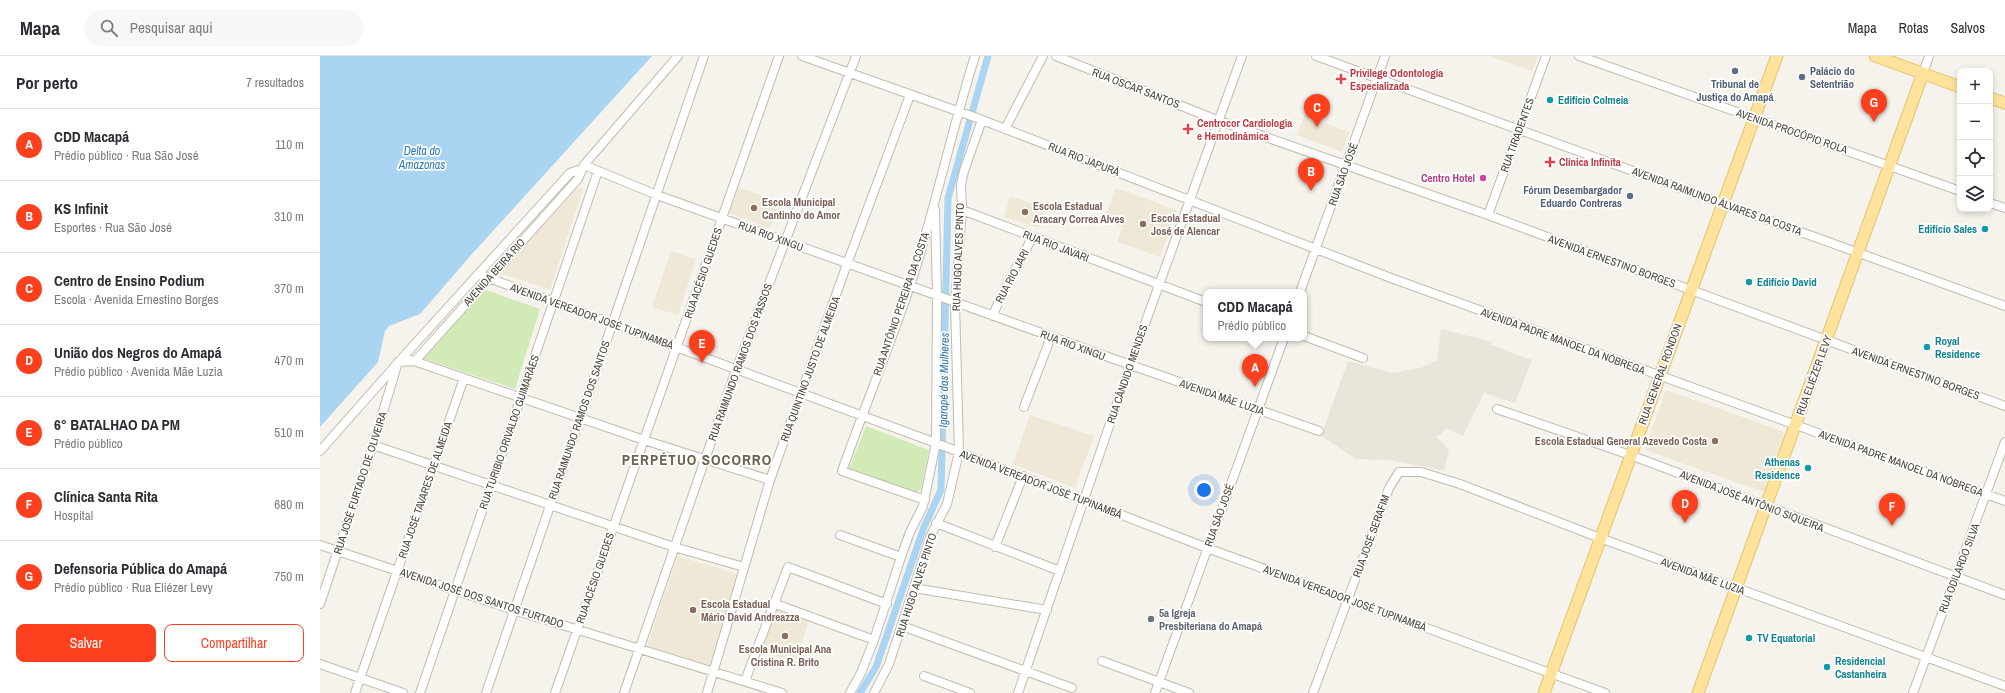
<!DOCTYPE html>
<html lang="pt">
<meta charset="utf-8">
<style>
:root{--surface:#fff;--page:#f7f7f7;--text:#2b2b33;--muted:#7c7c81;--line:#e1e1e2;--accent:#fc3f1d}
body{margin:0;font-family:"Archivo Narrow",sans-serif;background:var(--page);color:var(--text)}
.controls{position:absolute;right:12px;top:12px;display:grid;overflow:hidden;border-radius:8px;box-shadow:0 2px 6px #0003}
.controls button{width:36px;height:36px;display:grid;place-items:center;padding:0;border:0;border-bottom:1px solid var(--line);background:var(--surface);color:var(--text);font:20px sans-serif}
.you{position:absolute;left:884px;top:434px;width:14px;height:14px;margin:-10px;border:3px solid #fff;border-radius:50%;background:#1a73e8;box-shadow:0 0 0 6px #1a73e833}
.badge{display:grid;place-items:center;width:26px;height:26px;border-radius:50%;background:var(--accent);color:#fff;font-size:13px;font-weight:700}
.pin{position:absolute;translate:-50% -33px;filter:drop-shadow(0 1px 2px #0008)}
.pin::after{content:'';position:absolute;top:21px;width:14px;height:12px;background:inherit;clip-path:polygon(0 0,100% 0,50% 100%)}
.popup{position:absolute;left:883px;top:233px;width:104px;height:52px;box-sizing:border-box;display:grid;place-content:center;border-radius:8px;background:var(--surface);filter:drop-shadow(0 1px 3px #0005);font-size:13px;white-space:nowrap;color:var(--muted)}
.popup b{font-size:15px;color:var(--text)}
.popup::after{content:'';position:absolute;left:50%;top:100%;margin-left:-8px;border:8px solid transparent;border-top-color:var(--surface)}
.list{margin:0;padding:0;list-style:none}
h2{display:flex;justify-content:space-between;align-items:center;height:52px;margin:0;padding:0 16px;font-size:17px}
h2 small{font-size:13px;font-weight:400;color:var(--muted)}
.list li{display:grid;grid-template-columns:26px 1fr auto;gap:12px;align-items:center;box-sizing:border-box;height:72px;padding:0 16px;border-top:1px solid var(--line)}
.list b{display:block;font-size:15px;white-space:nowrap}
.list p{margin:0;font-size:13px;white-space:nowrap;color:var(--muted)}
.list em{font-size:13px;font-style:normal;color:var(--muted)}
.actions{display:flex;gap:8px;padding:12px 16px}
.actions a{flex:1;padding:9px 0;border:1px solid var(--accent);border-radius:8px;text-align:center;font-size:14px;color:var(--accent)}
.actions .main{background:var(--accent);color:#fff}
.icon{flex:none;width:22px;height:22px;fill:none;stroke:currentColor;stroke-width:2;stroke-linecap:round;stroke-linejoin:round}
.map{position:relative;flex:none;width:1685px;height:637px;overflow:hidden}
header{display:flex;align-items:center;gap:24px;box-sizing:border-box;height:56px;padding:0 20px;background:var(--surface);border-bottom:1px solid var(--line)}
header strong{font-size:19px}
nav{display:flex;gap:22px;margin-inline-start:auto;font-size:14px}
.search{width:280px;height:36px;background:var(--page);display:flex;align-items:center;gap:10px;box-sizing:border-box;padding:0 14px;border-radius:22px;color:var(--muted);font-size:15px}
main{display:flex}
aside{flex:1;background:var(--surface)}
.map>svg:first-child{display:block}
</style>
<header>
<strong>Mapa</strong>
<div class="search"><svg class="icon" aria-label="search" viewBox="0 0 24 24"><circle cx="10" cy="10" r="6"/><path d="M15 15l6 6"/></svg>Pesquisar aqui</div>
<nav><a>Mapa</a><a>Rotas</a><a>Salvos</a></nav>
</header>
<main>
<aside>
<h2>Por perto<small>7 resultados</small></h2>
<ul class="list">
<li><span class="badge">A</span><div><b>CDD Macapá</b><p>Prédio público · Rua São José</p></div><em>110 m</em></li>
<li><span class="badge">B</span><div><b>KS Infinit</b><p>Esportes · Rua São José</p></div><em>310 m</em></li>
<li><span class="badge">C</span><div><b>Centro de Ensino Podium</b><p>Escola · Avenida Ernestino Borges</p></div><em>370 m</em></li>
<li><span class="badge">D</span><div><b>União dos Negros do Amapá</b><p>Prédio público · Avenida Mãe Luzia</p></div><em>470 m</em></li>
<li><span class="badge">E</span><div><b>6° BATALHAO DA PM</b><p>Prédio público</p></div><em>510 m</em></li>
<li><span class="badge">F</span><div><b>Clínica Santa Rita</b><p>Hospital</p></div><em>680 m</em></li>
<li><span class="badge">G</span><div><b>Defensoria Pública do Amapá</b><p>Prédio público · Rua Eliézer Levy</p></div><em>750 m</em></li>
</ul>
<div class="actions"><a class="main">Salvar</a><a>Compartilhar</a></div>
</aside>
<div class="map">
<svg width="1685" height="637" viewBox="0 0 1685 637">
<rect width="100%" height="100%" fill="#f6f3ec"/>
<path fill="#eae5da" d="M1121 273 1172 286 1171 289 1212 304 1195 347 1164 337 1143 380 1127 372 1117 381 1129 394 1124 415 1070 404 1036 403 1001 380 1028 305 1074 317 1103 311 1117 304Z"/>
<path fill="#efe8d6" d="M1169 0H1218L1212 15Z
M989 47 1004 53 1000 65 1029 76 1022 96 977 79Z
M257 131 263 133 230 234 180 217Z
M419 131 459 146 450 172 409 157Z
M796 132 857 154 840 201 797 186 802 171 784 164Z
M690 140 725 152 719 172 684 161Z
M351 195 376 203 358 259 332 251Z
M1346 334 1465 376 1444 436 1325 394Z
M710 359 774 380 755 432 693 408Z
M358 500 417 518 391 610 327 590Z
M455 553 489 565 475 606 440 594Z"/>
<path fill="#d2eab5" d="M163 233 220 253 195 333 99 301Z
M546 370 609 394 601 434 591 438 528 415Z"/>
<path fill="#a9d4f2" d="M0 0H332L152 198 100 258 69 270 65 275 58 306 0 371Z"/>
<g fill="none" stroke-linecap="round" stroke-linejoin="round">
<path stroke="#a9d4f2" stroke-width="7" d="M540 637 556 611 604 471 621 434 628 142 668 0"/>
<defs>
<path id="minor" d="M482 0 657 62 1071 222 1685 445
M736 0 897 64 1168 159 1685 350
M996 0 1685 250
M1259 0 1640 135
M1603 17 1609 0
M685 73 723 0
M264 109 337 139 805 307 999 375
M1670 147 1685 152
M642 154 886 246
M1168 159 1226 0
M158 218 616 387 887 492 1285 637
M980 236 1065 0
M673 260C682 232 700 208 712 181
M984 280 1043 302
M91 304 324 384 450 424
M704 351 731 281
M1177 353 1310 399 1685 539
M53 389 354 491 424 511
M0 395 83 301 250 117 261 113
M605 444 522 415C544 353 569 292 590 230 615 154 631 76 655 0
M616 467 740 515
M520 479 581 501
M0 489 194 554 462 637
M675 491 703 420
M594 532 727 554
M453 547 554 584
M0 548 53 389 78 306 95 305 258 123 264 109 358 0
M582 570 752 632
M782 605 869 637
M0 608 83 637
M604 620 650 637
M425 625 468 511 567 548
M35 637 144 322
M100 637 278 115
M166 637 384 0
M235 637 459 0
M304 637 416 314 536 0
M387 637 450 424 527 208 590 39
M530 637 541 617 554 584 581 501 590 476 603 450 616 387 617 240 615 154
M554 637 569 608 611 479 627 448 639 396 635 246 642 154 641 129 644 115 662 64
M698 637 810 309 922 0
M835 637 964 282
M993 637 1069 432 1079 416H1101L1140 428 1280 482 1685 630
M1593 637 1685 386"/>
<path id="major" d="M1555 0 1640 31
M1670 42 1685 47
M1224 637 1457 0
M1378 637 1603 17"/>
</defs>
<use href="#minor" stroke="#c2bbae" stroke-width="10"/>
<use href="#major" stroke="#e6c16a" stroke-width="13"/>
<use href="#minor" stroke="#fff" stroke-width="8"/>
<use href="#major" stroke="#ffe39c" stroke-width="11"/>
</g>
<g fill="#5c6f8a" stroke="#fff" stroke-width="1.5">
<circle cx="1415" cy="15" r="4"/>
<circle cx="1482" cy="21" r="4"/>
<circle cx="1310" cy="140" r="4"/>
</g>
<g fill="#e0444e" stroke="#fff" stroke-width="1.5">
<path d="M1019 17h4v4h4v4h-4v4h-4v-4h-4v-4h4z"/>
<path d="M866 67h4v4h4v4h-4v4h-4v-4h-4v-4h4z"/>
<path d="M1228 100h4v4h4v4h-4v4h-4v-4h-4v-4h4z"/>
</g>
<g fill="#0f9aa8" stroke="#fff" stroke-width="1.5">
<circle cx="1230" cy="44" r="4"/>
<circle cx="1665" cy="173" r="4"/>
<circle cx="1429" cy="226" r="4"/>
<circle cx="1607" cy="291" r="4"/>
<circle cx="1488" cy="412" r="4"/>
<circle cx="1429" cy="582" r="4"/>
<circle cx="1507" cy="611" r="4"/>
</g>
<circle fill="#d1479c" stroke="#fff" stroke-width="1.5" cx="1163" cy="122" r="4"/>
<g fill="#8d6e63" stroke="#fff" stroke-width="1.5">
<circle cx="434" cy="152" r="4"/>
<circle cx="705" cy="156" r="4"/>
<circle cx="823" cy="168" r="4"/>
<circle cx="1395" cy="385" r="4"/>
<circle cx="373" cy="554" r="4"/>
<circle cx="465" cy="580" r="4"/>
</g>
<circle fill="#6b7280" stroke="#fff" stroke-width="1.5" cx="831" cy="563" r="4"/>
<g text-anchor="middle" stroke-width="3.5" stroke-linejoin="round" paint-order="stroke">
<g font-size="11" font-weight="bold" fill="#4e5e75" stroke="#fff" text-anchor="start">
<text x="1490" y="19">Palácio do<tspan x="1490" dy="13">Setentrião</tspan></text>
<text x="1415" y="32" text-anchor="middle">Tribunal de<tspan x="1415" dy="13">Justiça do Amapá</tspan></text>
<text x="1302" y="138" text-anchor="end">Fórum Desembargador<tspan x="1302" dy="13">Eduardo Contreras</tspan></text>
</g>
<g font-size="11" font-weight="bold" fill="#be3a42" stroke="#fff" text-anchor="start">
<text x="1030" y="21">Privilege Odontologia<tspan x="1030" dy="13">Especializada</tspan></text>
<text x="877" y="71">Centrocor Cardiologia<tspan x="877" dy="13">e Hemodinâmica</tspan></text>
<text x="1239" y="110">Clínica Infinita</text>
</g>
<g font-size="11" fill="#4b4439" stroke="#fff">
<text transform="translate(816 32) rotate(21)" y="4">RUA OSCAR SANTOS</text>
<text transform="translate(1472 75) rotate(19)" y="4">AVENIDA PROCÓPIO ROLA</text>
<text transform="translate(1197 79) rotate(-70)" y="4">RUA TIRADENTES</text>
<text transform="translate(764 103) rotate(21)" y="4">RUA RIO JAPURÁ</text>
<text transform="translate(1023 118) rotate(-70)" y="4">RUA SÃO JOSÉ</text>
<text transform="translate(1397 145) rotate(20)" y="4">AVENIDA RAIMUNDO ÁLVARES DA COSTA</text>
<text transform="translate(451 180) rotate(20)" y="4">RUA RIO XINGU</text>
<text transform="translate(736 190) rotate(21)" y="4">RUA RIO JAVARI</text>
<text transform="translate(638 201) rotate(-88)" y="4">RUA HUGO ALVES PINTO</text>
<text transform="translate(1292 205) rotate(20)" y="4">AVENIDA ERNESTINO BORGES</text>
<text transform="translate(174 216) rotate(-48)" y="4">AVENIDA BEIRA RIO</text>
<text transform="translate(383 217) rotate(-71)" y="4">RUA ACÉSIO GUEDES</text>
<text transform="translate(692 220) rotate(-62)" y="4">RUA RIO JARI</text>
<text transform="translate(581 248) rotate(-71)" y="4">RUA ANTÔNIO PEREIRA DA COSTA</text>
<text transform="translate(272 260) rotate(20)" y="4">AVENIDA VEREADOR JOSÉ TUPINAMBÁ</text>
<text transform="translate(1243 285) rotate(20)" y="4">AVENIDA PADRE MANOEL DA NÓBREGA</text>
<text transform="translate(753 289) rotate(20)" y="4">RUA RIO XINGU</text>
<text transform="translate(420 306) rotate(-70)" y="4">RUA RAIMUNDO RAMOS DOS PASSOS</text>
<text transform="translate(490 313) rotate(-70)" y="4">RUA QUINTINO JUSTO DE ALMEIDA</text>
<text transform="translate(1596 317) rotate(20)" y="4">AVENIDA ERNESTINO BORGES</text>
<text transform="translate(807 318) rotate(-71)" y="4">RUA CÂNDIDO MENDES</text>
<text transform="translate(1340 318) rotate(-70)" y="4">RUA GENERAL RONDON</text>
<text transform="translate(1494 319) rotate(-70)" y="4">RUA ELIÉZER LEVY</text>
<text transform="translate(902 341) rotate(19)" y="4">AVENIDA MÃE LUZIA</text>
<text transform="translate(259 364) rotate(-71)" y="4">RUA RAIMUNDO RAMOS DOS SANTOS</text>
<text transform="translate(189 376) rotate(-71)" y="4">RUA TURIBIO ORIVALDO GUIMARÃES</text>
<text transform="translate(1581 407) rotate(20)" y="4">AVENIDA PADRE MANOEL DA NÓBREGA</text>
<text transform="translate(40 427) rotate(-72)" y="4">RUA JOSÉ FURTADO DE OLIVEIRA</text>
<text transform="translate(721 428) rotate(21)" y="4">AVENIDA VEREADOR JOSÉ TUPINAMBÁ</text>
<text transform="translate(105 434) rotate(-71)" y="4">RUA JOSÉ TAVARES DE ALMEIDA</text>
<text transform="translate(1432 445) rotate(21)" y="4">AVENIDA JOSÉ ANTÔNIO SIQUEIRA</text>
<text transform="translate(899 459) rotate(-70)" y="4">RUA SÃO JOSÉ</text>
<text transform="translate(1051 480) rotate(-70)" y="4">RUA JOSÉ SERAFIM</text>
<text transform="translate(1639 512) rotate(-69)" y="4">RUA ODILARDO SILVA</text>
<text transform="translate(1383 520) rotate(20)" y="4">AVENIDA MÃE LUZIA</text>
<text transform="translate(275 522) rotate(-71)" y="4">RUA ACÉSIO GUEDES</text>
<text transform="translate(596 529) rotate(-72)" y="4">RUA HUGO ALVES PINTO</text>
<text transform="translate(162 542) rotate(18)" y="4">AVENIDA JOSÉ DOS SANTOS FURTADO</text>
<text transform="translate(1025 542) rotate(20)" y="4">AVENIDA VEREADOR JOSÉ TUPINAMBÁ</text>
</g>
<g font-size="11" font-weight="bold" fill="#0d838f" stroke="#fff" text-anchor="start">
<text x="1238" y="48">Edifício Colmeia</text>
<text x="1657" y="177" text-anchor="end">Edifício Sales</text>
<text x="1437" y="230">Edifício David</text>
<text x="1615" y="289">Royal<tspan x="1615" dy="13">Residence</tspan></text>
<text x="1480" y="410" text-anchor="end">Athenas<tspan x="1480" dy="13">Residence</tspan></text>
<text x="1437" y="586">TV Equatorial</text>
<text x="1515" y="609">Residencial<tspan x="1515" dy="13">Castanheira</tspan></text>
</g>
<g font-size="11" font-weight="bold" fill="#b23c85" stroke="#fff" text-anchor="end">
<text x="1155" y="126">Centro Hotel</text>
</g>
<g font-size="11" font-weight="bold" fill="#785e54" stroke="#fff" text-anchor="start">
<text x="442" y="150">Escola Municipal<tspan x="442" dy="13">Cantinho do Amor</tspan></text>
<text x="713" y="154">Escola Estadual<tspan x="713" dy="13">Aracary Correa Alves</tspan></text>
<text x="831" y="166">Escola Estadual<tspan x="831" dy="13">José de Alencar</tspan></text>
<text x="1387" y="389" text-anchor="end">Escola Estadual General Azevedo Costa</text>
<text x="381" y="552">Escola Estadual<tspan x="381" dy="13">Mário David Andreazza</tspan></text>
<text x="465" y="597" text-anchor="middle">Escola Municipal Ana<tspan x="465" dy="13">Cristina R. Brito</tspan></text>
</g>
<g font-size="11" font-weight="bold" fill="#5b616d" stroke="#fff" text-anchor="start">
<text x="839" y="561">5a Igreja<tspan x="839" dy="13">Presbiteriana do Amapá</tspan></text>
</g>
<g font-size="12" font-style="italic" fill="#2e7ab2" stroke="#fff">
<text x="102" y="99">Delta do<tspan x="102" dy="14">Amazonas</tspan></text>
<text transform="translate(624 324) rotate(-89)" y="4">Igarapé das Mulheres</text>
</g>
<g font-size="15" font-weight="bold" letter-spacing="1" fill="#6e6250" stroke="#fff">
<text x="377" y="409">PERPÉTUO SOCORRO</text>
</g>
</g>
</svg>
<div class="controls">
<button>+</button>
<button>−</button>
<button><svg class="icon" aria-label="locate" viewBox="0 0 24 24"><circle cx="12" cy="12" r="6"/><path d="M12 2v4M12 18v4M2 12h4M18 12h4"/></svg></button>
<button><svg class="icon" aria-label="layers" viewBox="0 0 24 24"><path d="M12 4l9 5-9 5-9-5zM3 14l9 5 9-5"/></svg></button>
</div>
<div class="you"></div>
<div class="pin badge" style="left:935px;top:331px">A</div>
<div class="popup"><b>CDD Macapá</b>Prédio público</div>
<div class="pin badge" style="left:991px;top:135px">B</div>
<div class="pin badge" style="left:997px;top:71px">C</div>
<div class="pin badge" style="left:1365px;top:467px">D</div>
<div class="pin badge" style="left:382px;top:307px">E</div>
<div class="pin badge" style="left:1572px;top:470px">F</div>
<div class="pin badge" style="left:1554px;top:66px">G</div>
</div>
</main>
